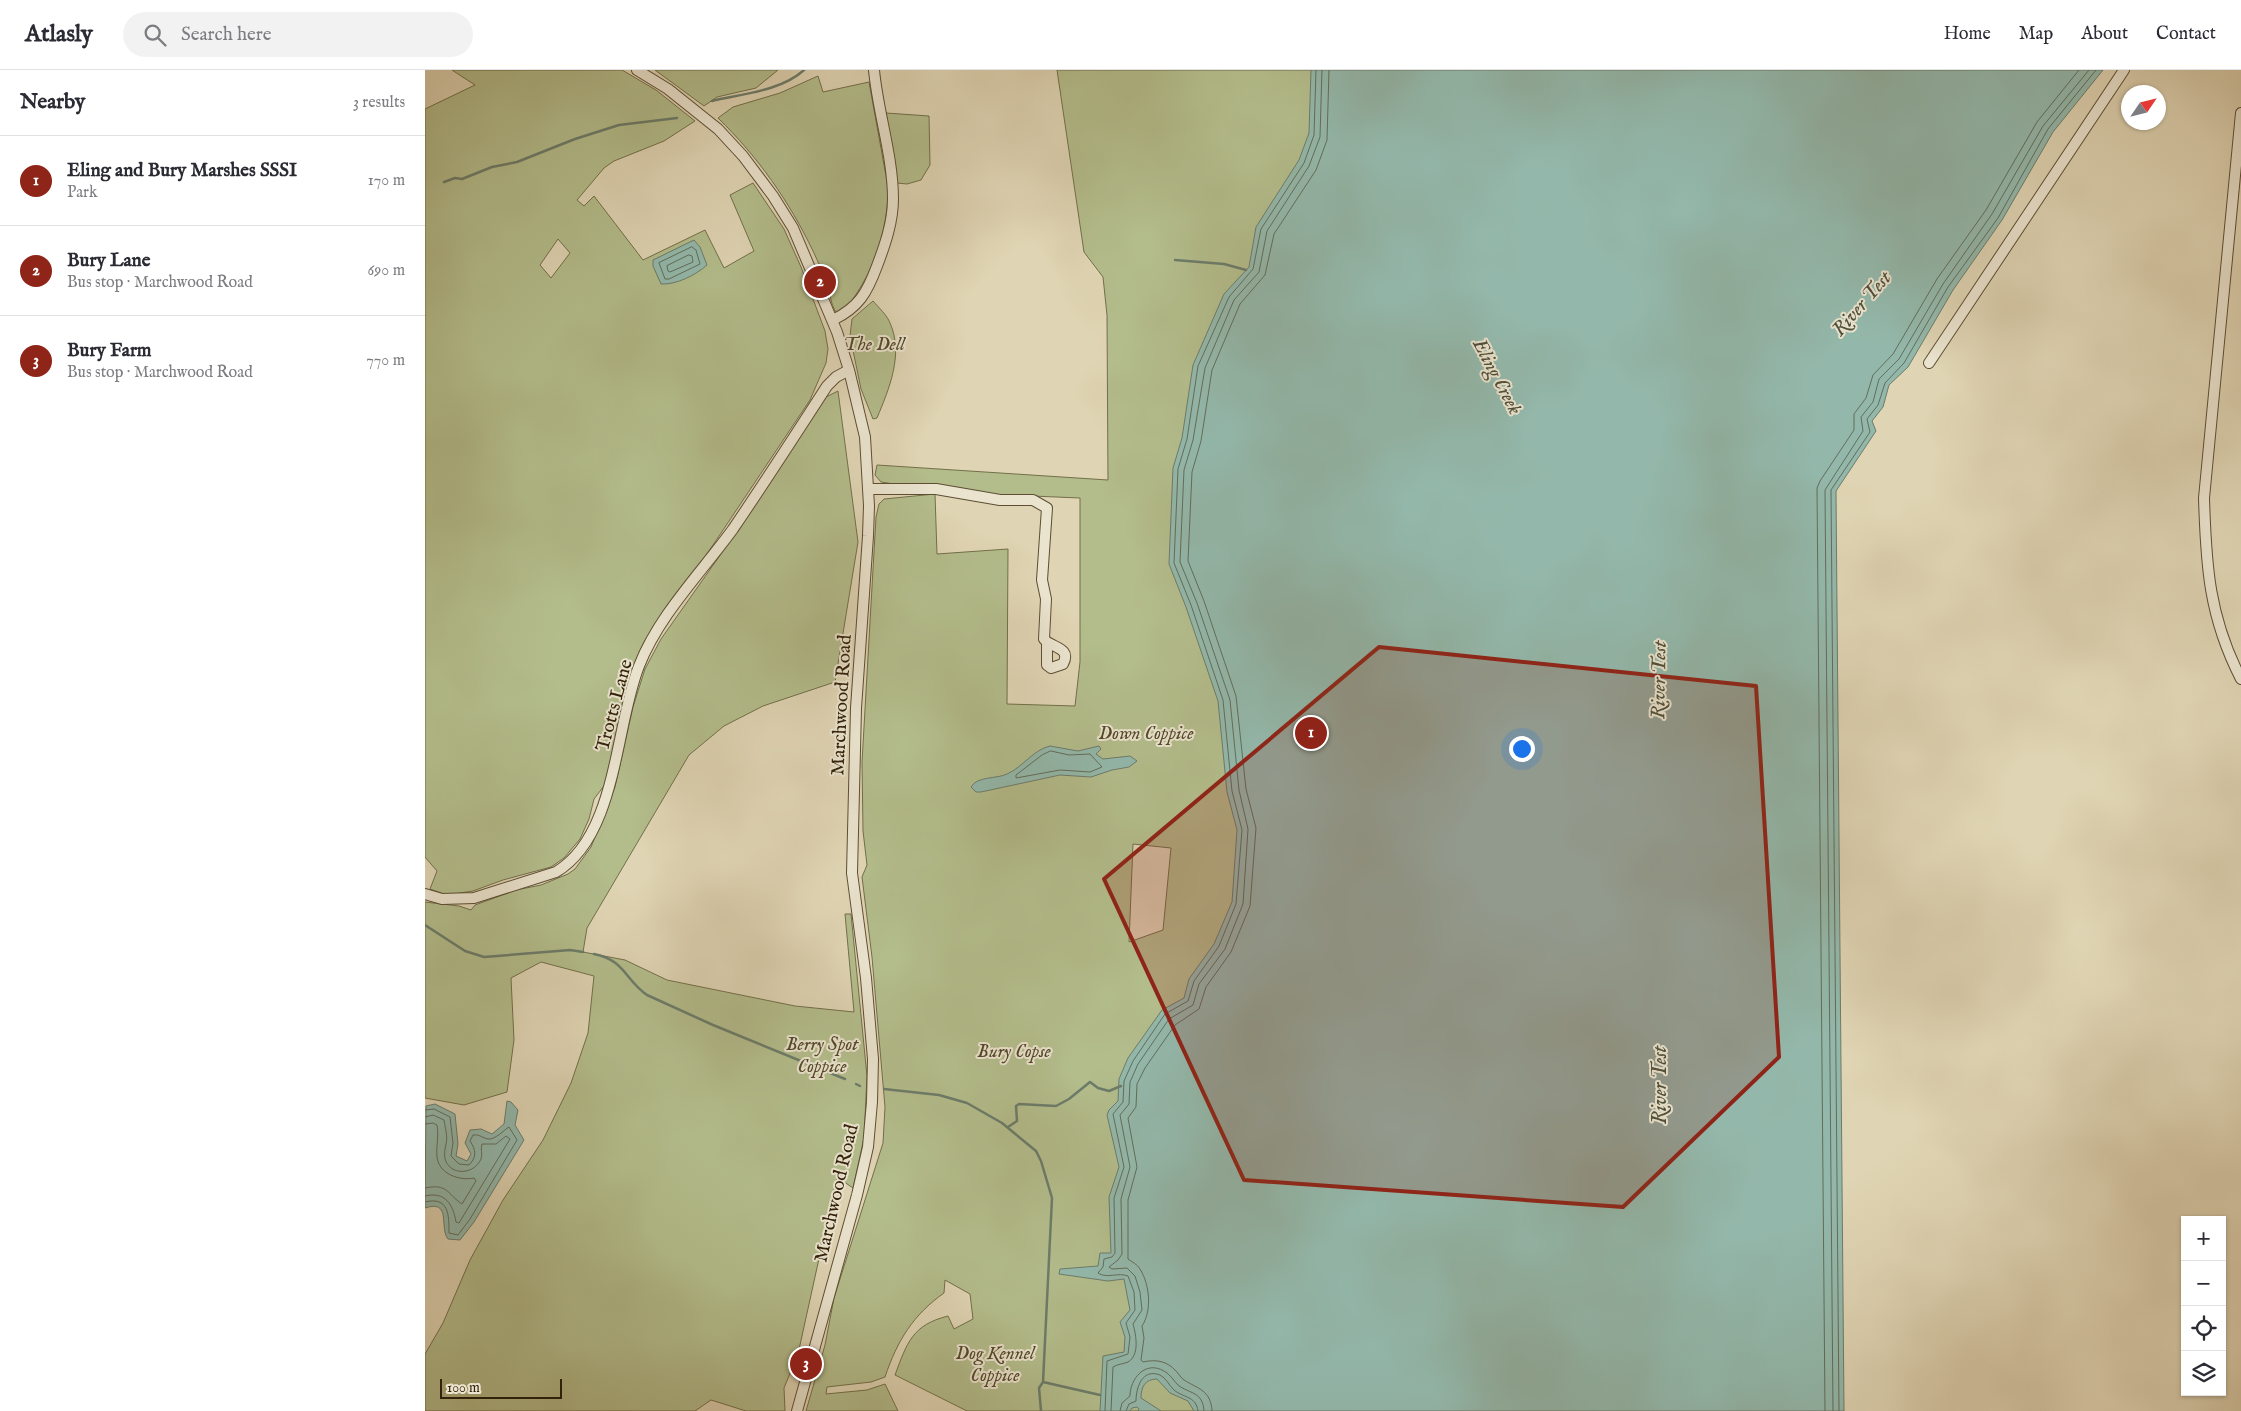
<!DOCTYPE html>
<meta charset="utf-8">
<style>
:root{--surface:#fff;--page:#f2f2f3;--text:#2b2b33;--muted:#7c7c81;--line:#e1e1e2;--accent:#8f2418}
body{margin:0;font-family:"IM FELL English",serif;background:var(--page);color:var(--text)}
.controls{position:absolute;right:15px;bottom:15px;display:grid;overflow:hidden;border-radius:0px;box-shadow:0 1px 4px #0004}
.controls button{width:45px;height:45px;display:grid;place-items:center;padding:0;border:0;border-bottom:1px solid var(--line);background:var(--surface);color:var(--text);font:25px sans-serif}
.compass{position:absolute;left:1696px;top:15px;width:45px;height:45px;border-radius:50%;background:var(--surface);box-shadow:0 1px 4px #0004;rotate:55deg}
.scale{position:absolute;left:15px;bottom:12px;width:122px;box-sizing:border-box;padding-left:5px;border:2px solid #322209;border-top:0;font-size:14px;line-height:18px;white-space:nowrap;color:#322209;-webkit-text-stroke:4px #eae3ce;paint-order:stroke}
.you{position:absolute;left:1096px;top:678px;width:18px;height:18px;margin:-12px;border:4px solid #fff;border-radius:50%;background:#1a73e8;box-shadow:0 0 0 8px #1a73e833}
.badge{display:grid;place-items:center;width:32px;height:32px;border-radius:50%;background:var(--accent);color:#fff;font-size:16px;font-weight:700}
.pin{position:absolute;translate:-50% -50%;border:2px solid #fff;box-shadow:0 1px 5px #0006}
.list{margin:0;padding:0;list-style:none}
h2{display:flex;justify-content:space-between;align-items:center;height:65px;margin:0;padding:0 20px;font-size:21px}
h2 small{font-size:16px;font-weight:400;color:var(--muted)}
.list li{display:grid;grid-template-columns:32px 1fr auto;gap:15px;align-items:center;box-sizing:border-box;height:90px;padding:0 20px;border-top:1px solid var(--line)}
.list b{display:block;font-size:19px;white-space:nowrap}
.list p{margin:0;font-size:16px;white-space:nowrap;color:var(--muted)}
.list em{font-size:16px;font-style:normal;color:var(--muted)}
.icon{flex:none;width:28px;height:28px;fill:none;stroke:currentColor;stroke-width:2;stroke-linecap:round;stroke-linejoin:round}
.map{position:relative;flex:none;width:1816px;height:1341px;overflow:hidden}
header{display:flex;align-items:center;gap:30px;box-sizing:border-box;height:70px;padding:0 25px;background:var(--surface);border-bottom:1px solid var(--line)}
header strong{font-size:24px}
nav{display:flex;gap:28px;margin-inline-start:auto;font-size:18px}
.search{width:350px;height:45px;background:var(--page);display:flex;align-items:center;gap:12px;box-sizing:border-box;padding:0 18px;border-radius:28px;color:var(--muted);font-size:19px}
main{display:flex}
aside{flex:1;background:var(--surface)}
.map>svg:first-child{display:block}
</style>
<header>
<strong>Atlasly</strong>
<div class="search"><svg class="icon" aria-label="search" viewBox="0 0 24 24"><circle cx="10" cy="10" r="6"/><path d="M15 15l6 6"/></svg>Search here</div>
<nav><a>Home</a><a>Map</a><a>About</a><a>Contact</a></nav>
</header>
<main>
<aside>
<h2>Nearby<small>3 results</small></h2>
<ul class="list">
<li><span class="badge">1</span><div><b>Eling and Bury Marshes SSSI</b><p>Park</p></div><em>170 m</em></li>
<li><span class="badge">2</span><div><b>Bury Lane</b><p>Bus stop · Marchwood Road</p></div><em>690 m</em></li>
<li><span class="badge">3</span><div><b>Bury Farm</b><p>Bus stop · Marchwood Road</p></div><em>770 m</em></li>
</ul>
</aside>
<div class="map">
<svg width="1816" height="1341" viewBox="0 0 1816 1341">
<rect width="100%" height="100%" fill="#dfd4b3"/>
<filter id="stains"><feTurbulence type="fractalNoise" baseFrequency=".004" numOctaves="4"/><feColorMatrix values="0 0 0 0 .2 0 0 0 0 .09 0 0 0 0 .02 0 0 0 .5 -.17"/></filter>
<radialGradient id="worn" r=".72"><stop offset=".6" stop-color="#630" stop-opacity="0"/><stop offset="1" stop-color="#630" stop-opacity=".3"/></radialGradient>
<path fill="#b3bc8b" stroke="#726f4a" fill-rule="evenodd" d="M27 0H197L231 20 270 51 239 71 189 91 179 98 152 130 159 136 169 126 218 190 280 160 299 198 329 181 305 125 328 113 359 159 376 197 400 261 403 279 401 293 385 330 288 475 219 572 210 593 182 712 169 729 164 749 155 769 139 788 126 797 78 810 48 821 22 825 5 819 12 801 0 787V39L50 15ZM133 169 145 183 126 208 115 195Z
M230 0H353L331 18 292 27 279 36Z
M632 0H1551L861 1341H542L470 1305C482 1273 487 1255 523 1246L529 1259 548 1249 545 1224 520 1210 519 1223C488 1245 472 1271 460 1307L446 1312 402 1317 401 1324 442 1320 460 1314 473 1341H381L400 1275 409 1228 458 1073 460 1037 447 887 437 807 442 795 438 761 437 692 451 447 454 434 459 429 510 424 512 484 583 479 582 634 650 636 655 592V428L559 424 469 414 456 412 450 405 452 395 683 410 682 245 678 207 659 182ZM708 774 746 778 738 860 704 872Z
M393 6 398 22 444 12 463 117C463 163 447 208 417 243L410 241C406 234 405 224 403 216 399 204 393 192 388 181 364 131 333 87 293 48L308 37 355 23Z
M461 43 504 46 505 95 496 110 482 114 472 113Z
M448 231C454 238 462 245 465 253 479 284 464 319 452 348L448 349 436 319 425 266 427 249Z
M413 321 433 472 410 612 338 636 299 656 264 685 162 858 158 882 200 890 242 910 370 936 429 942 420 844H426L442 1006 439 1068 428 1118 412 1107 373 1284 359 1318 360 1341H321L286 1330 270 1341H0V1284L18 1253 45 1190 78 1130 118 1070 146 1013 163 963 169 906 116 892 86 908 89 970 82 1022 39 1035 0 1028V832L34 836 46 840 50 835 91 820 116 815 143 804 150 799 166 777 190 717 208 637 220 599 236 569 308 467 401 327Z"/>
<path fill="#93b8ab" stroke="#6c7c6a" d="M886 0H1678L1628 62 1577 150 1528 220 1483 297 1464 315 1458 337 1447 351 1451 361 1411 421 1419 1341H769L763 1331 745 1323 732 1309C720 1309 716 1317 716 1328L736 1341H713L714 1339 712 1337 707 1338 705 1341H675L678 1286 699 1282 700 1267 695 1252 705 1240 699 1209 683 1211 634 1204 635 1199 673 1196 675 1183H686L684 1127 694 1097 682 1045 684 1040 693 1031 694 1009 703 988 737 940 759 928 764 909 789 874 807 832 812 760 802 722 793 631 761 537 744 494 748 398 757 368 768 295 799 224 824 197 831 157 874 90 884 63Z
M269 170 275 177 282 195C271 205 251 215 236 214L228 196V190Z
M625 676 653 681 674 676 676 679 671 684 678 689 705 686 712 691 704 697 687 700 666 707 635 705 556 722H551L546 717C552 706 572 709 582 704 598 697 608 680 625 676Z
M82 1031 86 1032 93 1040 90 1055 99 1070 49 1152 35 1170 23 1169C14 1158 27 1129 0 1138L1 1036 10 1034 30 1044 33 1074 31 1086 42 1091 46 1084 40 1073 45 1060 56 1059 67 1064 79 1054Z"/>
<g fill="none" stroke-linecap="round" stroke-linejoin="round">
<path stroke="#626d5a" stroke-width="1" d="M267 177 271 180 275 194 244 209H240L234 193Z
M264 185 267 186 268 192 245 202 243 201 242 196Z
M626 681 644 685 665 684 677 697 665 702 635 700 591 708V705L617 685Z
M0 1040 9 1039 25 1047 28 1073 26 1086 34 1094 44 1095C52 1087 51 1080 45 1071L48 1065C55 1064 57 1068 63 1069 70 1070 79 1060 84 1057L92 1070 45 1149 33 1165 24 1163C24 1145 24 1126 0 1132
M0 1047 8 1045 19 1050C20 1057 23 1067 21 1074 20 1079 19 1083 20 1089 25 1106 49 1105 56 1089 58 1084 55 1079 57 1074H71L81 1066 85 1069 34 1153 31 1152C28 1134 20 1121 0 1126
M0 1054 8 1053 12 1055C14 1068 11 1076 12 1087 14 1104 34 1111 49 1108L51 1111 37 1134C22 1124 23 1113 0 1118
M680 1341 682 1291 703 1284 705 1267 701 1253 710 1240 709 1222 703 1206C693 1202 682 1209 673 1203L678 1197 679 1189 687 1187 690 1183 689 1128 699 1097 688 1044 698 1032 699 1011 708 991 740 944 763 931 769 911 794 876 811 834 817 760 807 721 798 630 766 535 749 493 753 399 762 369 773 296 804 227 828 199 836 159 879 93 889 65 891 0
M686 1341 688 1297C693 1294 698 1294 703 1292 715 1285 711 1265 708 1254L717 1240 715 1222 710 1206 702 1198 687 1199 684 1197 693 1190 697 1184 696 1129 705 1097 695 1045 704 1034 705 1012 713 994 744 949 768 935 774 914 800 879 818 834 823 759 814 720 805 630 772 533 755 492 759 400 768 370 780 298 809 230 834 202 842 161 884 96 895 67 897 0
M695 1341 697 1333 705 1326C705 1309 720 1290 739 1301 745 1304 748 1310 753 1315 764 1324 778 1321 779 1341
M701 1341 704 1334 711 1331C711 1318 717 1298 735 1305 741 1308 744 1315 748 1319 757 1328 771 1325 773 1341
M787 1341C786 1320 773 1319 759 1310 756 1308 754 1304 751 1301 742 1291 731 1289 718 1292L716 1290 719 1268 717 1256C727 1241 725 1215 715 1199 712 1194 707 1192 703 1189V1130L712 1097 703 1048 711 1037 712 1014 720 998 750 955 774 939 781 917 806 882 825 836 831 758 821 719 811 626 779 531 763 491 767 402 776 371 787 300 815 234 840 205 849 164 891 100 902 70 904 0
M1400 1341 1392 418 1395 411 1429 360V344L1441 328 1448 305 1468 284 1512 209 1561 140 1612 52 1654 0
M1408 1341 1400 420 1438 361 1436 347 1448 332 1454 309 1474 289 1518 214 1567 144 1618 56 1664 0
M1414 1341 1406 420 1445 362 1442 349 1453 335 1460 313 1479 293 1523 217 1573 148 1623 59 1671 0"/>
<path stroke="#6c7c6a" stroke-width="2.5" d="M287 31C317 24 356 21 379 0
M19 112 30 108 37 109 67 97 92 92 150 69 194 55 252 48
M750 190 799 194 821 200
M0 855 40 881 59 887 145 880 158 882
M169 884C200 890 200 910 222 925L288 955 420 1009
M431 1014 435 1016
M459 1019 514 1025 542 1033 577 1053 611 1081 616 1091 627 1128 618 1312 675 1325
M583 1057 592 1051 591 1036 594 1034 631 1036 644 1029 665 1012 673 1018 684 1021 696 1016
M616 1341 614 1318 618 1312"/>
<defs>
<path id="minor" d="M212 0 243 19 293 59 318 86 348 126 368 158 412 262 424 300 440 367 444 436 443 466 431 638 427 803 441 908 448 989 447 1032 443 1077 432 1125 372 1341
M1816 43 1779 428C1781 496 1784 547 1816 609
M408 250C434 237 442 223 452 196 460 175 468 152 468 129 468 86 453 43 449 0
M1504 293 1699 0
M443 419H511L575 430H608L622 438 617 510 621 529 619 569C626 578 647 577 638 594L626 598 622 595V573
M0 824 17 829 49 828 131 802C192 766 190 656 214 596 234 545 276 503 308 459 340 412 371 364 402 316L411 307 424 300"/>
</defs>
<use href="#minor" stroke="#5d4e34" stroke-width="12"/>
<use href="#minor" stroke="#eae3ce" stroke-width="10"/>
</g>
<path fill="#8f2418" fill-opacity="0.2" stroke="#8f2418" stroke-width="4" stroke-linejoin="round" d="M954 577 1331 616 1354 987 1198 1137 819 1110 679 809Z"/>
<g text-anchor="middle" stroke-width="4" stroke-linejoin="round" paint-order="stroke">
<g font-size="19" font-style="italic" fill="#52482a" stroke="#eae3ce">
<text x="449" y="280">The Dell</text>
<text x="721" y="669">Down Coppice</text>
<text x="397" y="980">Berry Spot<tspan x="397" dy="22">Coppice</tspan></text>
<text x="589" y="987">Bury Copse</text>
<text x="570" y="1289">Dog Kennel<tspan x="570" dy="22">Coppice</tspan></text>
</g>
<g font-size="19" fill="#322209" stroke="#eae3ce">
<text transform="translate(188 635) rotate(-75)" y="7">Trotts Lane</text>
<text transform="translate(415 635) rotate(-87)" y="7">Marchwood Road</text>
<text transform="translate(410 1123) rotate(-77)" y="7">Marchwood Road</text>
</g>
<g font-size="20" font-style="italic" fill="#4f4f3a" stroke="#eae3ce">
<text transform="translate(1436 233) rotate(-49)" y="7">River Test</text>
<text transform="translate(1073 306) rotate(62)" y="7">Eling Creek</text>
<text transform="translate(1233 610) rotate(-89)" y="7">River Test</text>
<text transform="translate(1234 1015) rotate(-90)" y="7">River Test</text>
</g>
</g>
<rect width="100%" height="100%" filter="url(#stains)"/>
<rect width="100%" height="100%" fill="url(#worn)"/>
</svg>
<div class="controls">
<button>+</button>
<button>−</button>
<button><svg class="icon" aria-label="locate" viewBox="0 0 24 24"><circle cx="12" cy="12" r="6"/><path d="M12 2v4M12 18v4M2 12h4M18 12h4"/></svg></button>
<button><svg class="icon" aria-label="layers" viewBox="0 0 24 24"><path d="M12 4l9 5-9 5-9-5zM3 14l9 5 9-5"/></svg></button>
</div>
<svg class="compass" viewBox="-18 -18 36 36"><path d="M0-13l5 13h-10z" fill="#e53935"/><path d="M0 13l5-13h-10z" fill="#7c7c81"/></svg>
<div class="scale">100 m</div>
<div class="you"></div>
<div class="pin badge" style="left:886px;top:663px">1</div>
<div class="pin badge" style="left:395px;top:212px">2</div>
<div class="pin badge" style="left:381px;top:1294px">3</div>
</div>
</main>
